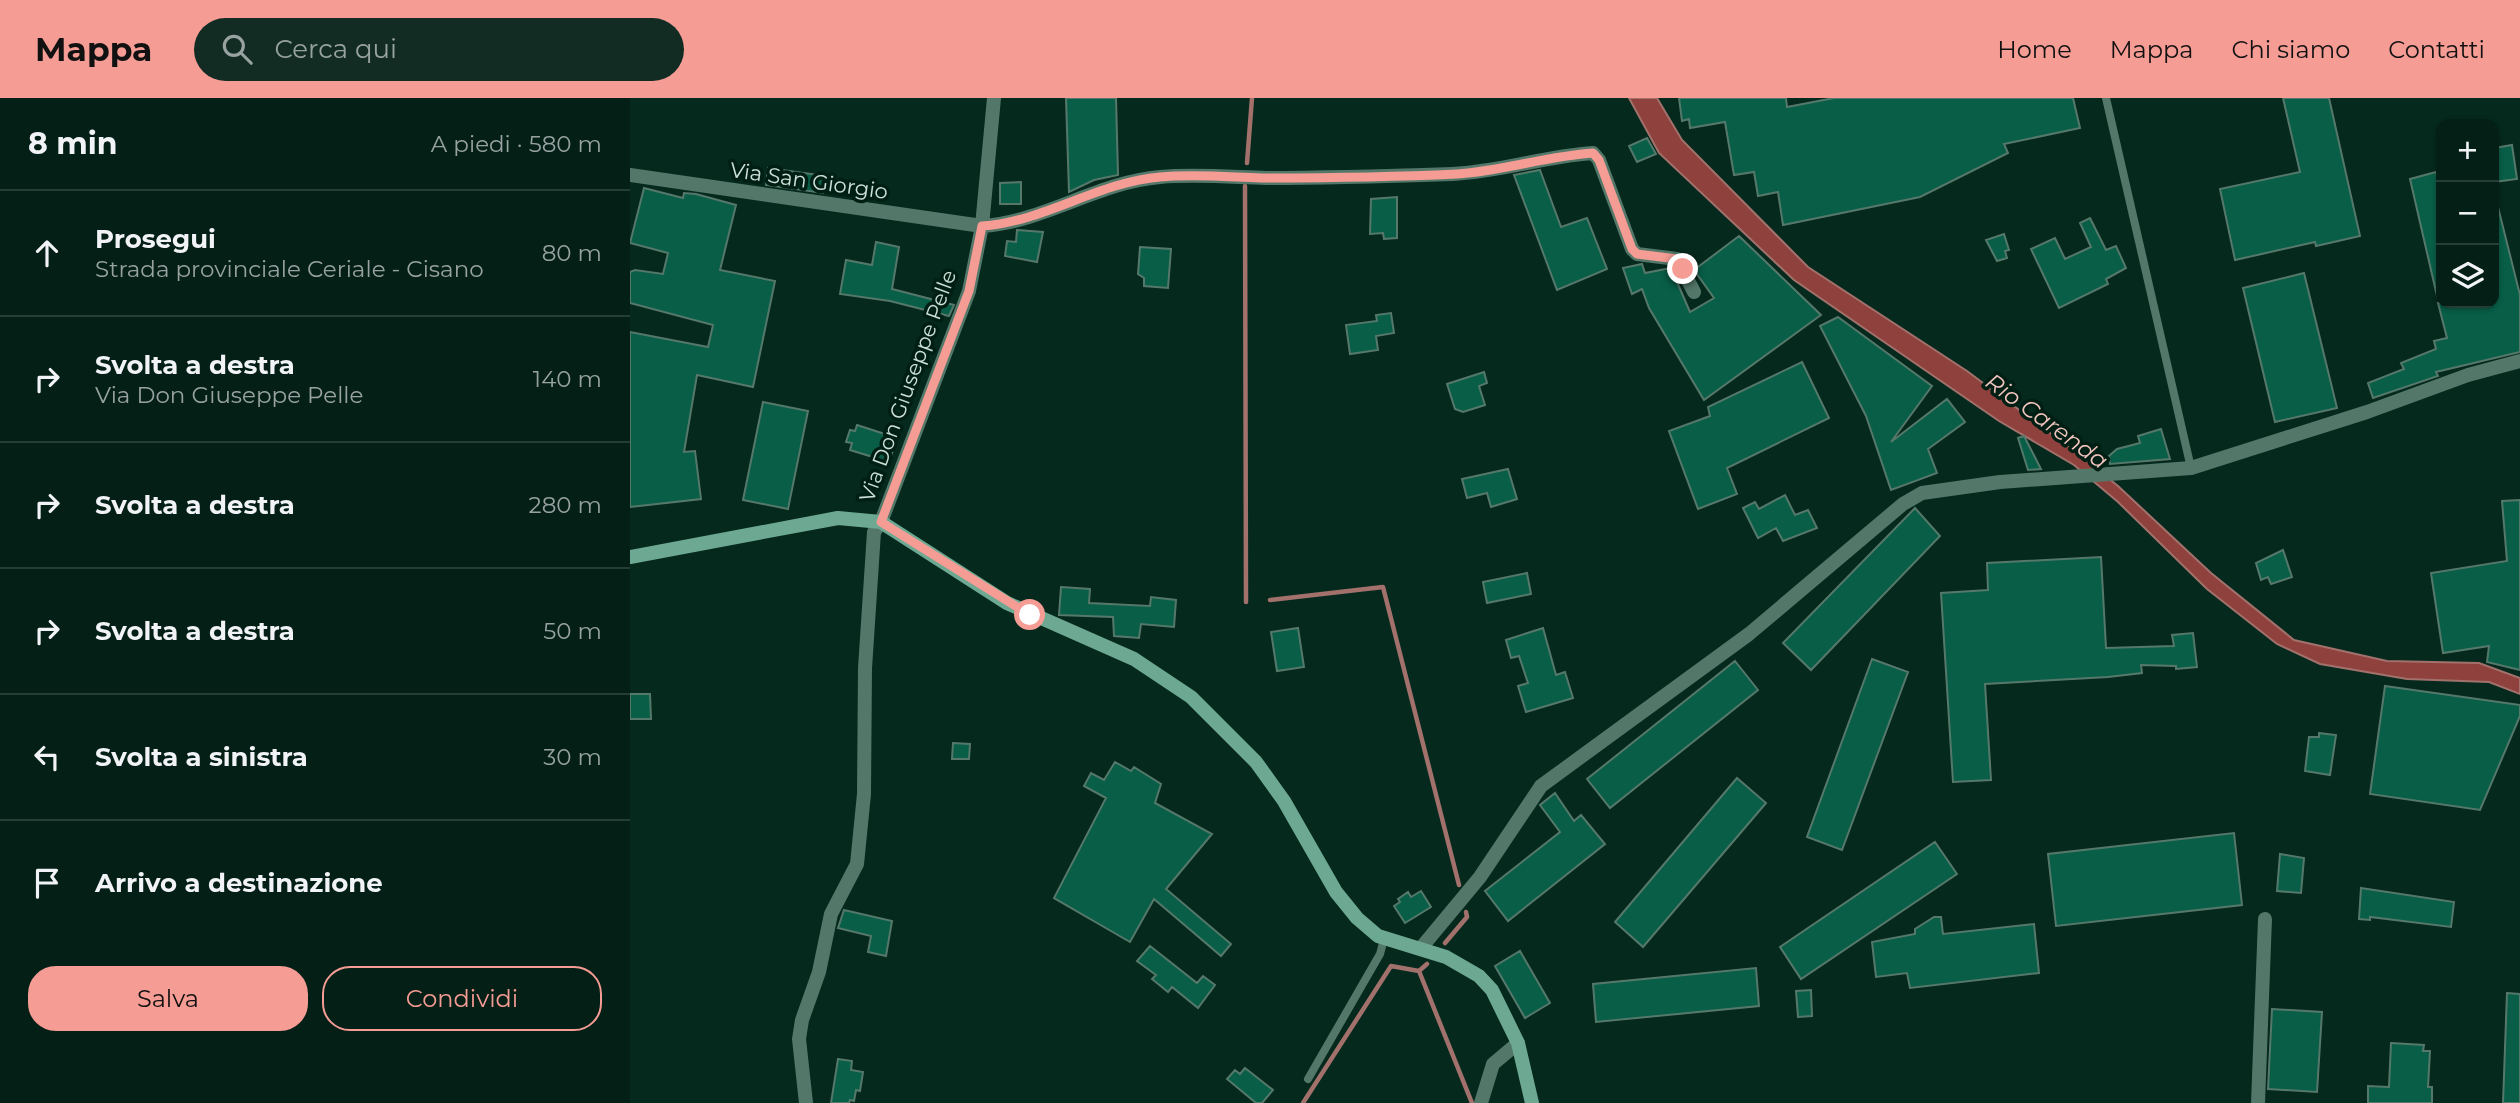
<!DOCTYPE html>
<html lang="it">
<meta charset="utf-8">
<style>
:root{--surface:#041f16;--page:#122c23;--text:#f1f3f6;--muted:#97a2a1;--line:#253d35;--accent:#f59c94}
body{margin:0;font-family:Montserrat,sans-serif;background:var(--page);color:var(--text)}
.controls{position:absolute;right:21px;top:21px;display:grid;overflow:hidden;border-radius:14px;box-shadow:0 2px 5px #0004}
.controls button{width:63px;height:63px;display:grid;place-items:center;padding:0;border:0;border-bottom:2px solid var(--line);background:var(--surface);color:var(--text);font:35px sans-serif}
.stop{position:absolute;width:21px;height:21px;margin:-16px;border:5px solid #f59c94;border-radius:50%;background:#fff}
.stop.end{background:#f59c94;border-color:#fff;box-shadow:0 2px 7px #0008}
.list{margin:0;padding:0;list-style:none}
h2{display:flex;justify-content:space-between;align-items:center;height:91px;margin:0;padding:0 28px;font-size:30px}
h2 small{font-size:23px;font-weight:400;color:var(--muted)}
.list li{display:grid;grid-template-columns:46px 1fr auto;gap:21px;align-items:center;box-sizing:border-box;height:126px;padding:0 28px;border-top:2px solid var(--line)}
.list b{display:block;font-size:26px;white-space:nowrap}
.list p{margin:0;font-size:23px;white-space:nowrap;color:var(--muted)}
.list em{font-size:23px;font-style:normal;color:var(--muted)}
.actions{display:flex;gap:14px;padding:21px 28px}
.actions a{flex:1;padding:16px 0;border:2px solid var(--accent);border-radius:28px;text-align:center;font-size:24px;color:var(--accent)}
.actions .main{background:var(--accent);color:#111}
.icon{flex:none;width:38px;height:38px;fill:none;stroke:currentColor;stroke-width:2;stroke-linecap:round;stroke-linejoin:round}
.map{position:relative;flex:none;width:1890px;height:1005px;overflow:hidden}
header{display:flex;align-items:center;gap:42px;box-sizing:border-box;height:98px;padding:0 35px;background:var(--accent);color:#111}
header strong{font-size:33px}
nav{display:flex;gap:38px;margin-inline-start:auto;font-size:24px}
.search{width:490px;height:63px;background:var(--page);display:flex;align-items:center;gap:18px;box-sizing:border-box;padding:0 24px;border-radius:38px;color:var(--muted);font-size:26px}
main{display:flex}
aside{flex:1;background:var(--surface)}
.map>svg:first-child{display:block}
</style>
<header>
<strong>Mappa</strong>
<div class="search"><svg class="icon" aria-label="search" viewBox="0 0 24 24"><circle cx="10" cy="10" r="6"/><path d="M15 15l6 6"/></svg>Cerca qui</div>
<nav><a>Home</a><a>Mappa</a><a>Chi siamo</a><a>Contatti</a></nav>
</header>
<main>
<aside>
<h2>8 min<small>A piedi · 580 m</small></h2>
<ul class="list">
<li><svg class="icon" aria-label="ahead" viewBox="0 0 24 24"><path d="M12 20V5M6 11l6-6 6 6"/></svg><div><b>Prosegui</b><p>Strada provinciale Ceriale - Cisano</p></div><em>80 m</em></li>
<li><svg class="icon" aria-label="right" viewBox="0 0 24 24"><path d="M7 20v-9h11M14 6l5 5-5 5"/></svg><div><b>Svolta a destra</b><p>Via Don Giuseppe Pelle</p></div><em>140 m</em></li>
<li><svg class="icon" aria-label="right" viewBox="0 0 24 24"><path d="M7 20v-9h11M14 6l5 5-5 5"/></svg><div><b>Svolta a destra</b></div><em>280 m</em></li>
<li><svg class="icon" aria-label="right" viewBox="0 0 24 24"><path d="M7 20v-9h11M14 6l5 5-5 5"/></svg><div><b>Svolta a destra</b></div><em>50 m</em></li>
<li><svg class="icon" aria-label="left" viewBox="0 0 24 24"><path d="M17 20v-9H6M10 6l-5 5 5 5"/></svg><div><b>Svolta a sinistra</b></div><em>30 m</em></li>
<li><svg class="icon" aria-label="arrive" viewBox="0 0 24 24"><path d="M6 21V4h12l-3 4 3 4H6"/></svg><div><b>Arrivo a destinazione</b></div></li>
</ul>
<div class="actions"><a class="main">Salva</a><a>Condividi</a></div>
</aside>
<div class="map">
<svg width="1890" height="1005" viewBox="0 0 1890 1005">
<rect width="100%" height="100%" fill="#05291d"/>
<path fill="#8f423d" stroke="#a2716c" stroke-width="2" d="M999 0H1027L1052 42 1178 169 1337 273 1447 355 1488 388 1581 475 1664 542 1757 563 1849 565 1890 580V596L1859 584 1777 581 1690 566 1647 546 1577 491 1488 404 1444 367 1369 323 1164 182 1029 55Z"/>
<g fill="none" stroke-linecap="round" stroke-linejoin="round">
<path stroke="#a2716c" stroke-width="4.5" d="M617 65 622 0
M615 88 616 504
M640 502 753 489 829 787
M815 845 837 819 836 814
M789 873 842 1005
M789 873 797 866
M673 1005 761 868 789 873"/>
</g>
<path fill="#085e47" stroke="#55786a" stroke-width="2" d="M436 0H486L488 77 464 82 439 94Z
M1049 0H1156L1157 9 1204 0H1443L1450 30 1374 46 1378 55 1290 99 1153 127 1148 94 1128 98 1124 74 1104 77 1095 24 1060 30 1059 21 1052 23Z
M1653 0H1699L1730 138 1686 148 1685 144 1605 162 1590 91 1670 74Z
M1017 40 1026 56 1007 64 999 48Z
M1882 47 1887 81 1864 84V50Z
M138 70 196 78 193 95 136 87Z
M910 72 931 129 957 120 977 171 927 192 884 77Z
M1806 74 1811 94V197L1807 198 1780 81Z
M391 84V106H370V85Z
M14 90 53 100 54 95 66 96 106 107 90 172 145 183 123 289 67 277 54 354 65 353 71 401 0 409V234L78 249 83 227 0 205V174L5 172 33 176 38 155 0 145Z
M767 99V140L754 141 753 135 740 136 741 101Z
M1868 109 1890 197V254L1806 274 1808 278 1743 300 1738 285 1774 271 1771 265 1806 251 1804 243 1817 240 1808 205H1864V110Z
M1460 120 1476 152 1486 148 1496 170 1476 181 1478 186 1429 210 1401 151 1425 140 1435 161 1461 149 1450 125Z
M387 132 413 134 407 164 375 158 377 143 386 144Z
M1374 136 1379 152 1375 153 1377 160 1367 163 1356 142Z
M1109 138 1191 217 1074 302 1019 210 1012 191 1002 196 993 170 1012 166 1015 175 1041 170 1060 214 1084 200 1064 172Z
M246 144 269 149 262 191 324 207 319 218 260 203 210 196 216 162 242 167Z
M510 149 541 151 538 190 514 188V180L508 176Z
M1674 175 1707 310 1645 324 1613 190Z
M761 215 764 235 746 238 748 252 720 256 716 227 747 223 746 217Z
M1208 219 1302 288 1261 344 1317 301 1335 324 1298 351 1307 375 1261 392 1236 318 1190 228Z
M1172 264 1199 320 1097 370 1107 396 1068 411 1039 333 1080 318 1078 309Z
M854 274 857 285 849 288 855 307 833 314 825 311 817 286Z
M133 304 178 313 158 411 113 402Z
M227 327 267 340 259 364 220 352 222 345 216 344 220 332 225 333Z
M1531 331 1540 361 1480 366 1479 358 1487 351 1510 345 1508 338Z
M1394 338 1411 371 1398 372 1388 340Z
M878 371 887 401 861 409 857 395 837 400 832 381Z
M1155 397 1165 417 1178 412 1187 430 1153 443 1146 430 1128 440 1113 410 1125 404 1129 411Z
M1890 402V572L1857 564 1859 548 1813 555 1801 475 1877 463 1872 403Z
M1285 410 1310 438 1181 572 1153 545Z
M1653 452 1662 479 1641 486 1638 479 1631 482 1626 465Z
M1471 459 1476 550 1544 548 1542 537 1563 535 1567 569 1546 571V568L1511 567 1512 575 1478 579 1355 586 1361 682 1323 684 1311 495 1358 492 1357 465Z
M897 475 901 496 857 505 853 484Z
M431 489 460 491 459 505 520 508 521 499 546 502 544 529 511 526 509 540 484 538 483 519 429 517Z
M668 530 674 569 647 573 641 534Z
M913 530 926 577 935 574 943 600 896 614 888 588 898 585 889 558 881 560 876 542Z
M1242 561 1278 574 1212 752 1177 739Z
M1105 563 1128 592 980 710 957 681Z
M1755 588 1890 607V618L1850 712 1740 696Z
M0 596H20L21 621H0Z
M1689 635 1706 637 1700 677 1675 673 1679 639H1689Z
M323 645 340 646 339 661H322Z
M485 664 501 673 504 669 531 686 525 705 582 736 536 791 601 846 591 858 524 801 500 844 424 800 476 700 454 688 461 675 474 682Z
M1107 680 1136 705 1013 849 985 824Z
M925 695 944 723 951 717 975 746 878 823 855 793 930 734 910 707Z
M1604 735 1612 807 1426 828 1418 756Z
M1305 744 1327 776 1171 881 1150 849Z
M1650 756 1674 760 1671 795 1647 793Z
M1731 790 1824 804 1821 829 1740 819V822L1729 821Z
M791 793 801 809 775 825 764 808 770 804 768 801 778 794 781 799Z
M214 812 262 823 256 858 238 854 241 838 208 830Z
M1304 819H1311L1313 836 1404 826 1409 875 1280 890 1277 875 1246 879 1242 844 1285 836V831Z
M520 848 567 885 573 878 585 887 568 910 542 889 538 894 522 881 526 877 507 863Z
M890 853 920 905 895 920 865 868Z
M1126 870 1129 908 966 924 963 886Z
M1181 892 1182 918 1168 919 1166 893Z
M1877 895 1890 896V1005H1873Z
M1642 911 1692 914 1687 994 1638 991Z
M1761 945 1794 947 1793 953H1800L1798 989H1802V1005H1738V988L1759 989Z
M208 961 222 963 221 972 233 974 230 993 226 992 224 1003 220 1002 219 1005H201Z
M615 970 643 992 632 1005H626L597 981 605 972 610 976Z"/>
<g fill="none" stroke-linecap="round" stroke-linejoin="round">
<path stroke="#537869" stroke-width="8" d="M1476 0 1561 370
M678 981 750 856 754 841"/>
<path stroke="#537869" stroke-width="14" d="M0 77 352 128C414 124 468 84 530 79 565 76 601 79 636 80 698 80 760 78 822 76 870 74 915 58 963 55L969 62 1002 151 1007 156 1047 161 1064 194
M791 850 850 779 911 688 1119 536 1273 406 1292 395 1370 384 1561 370 1737 314 1838 277 1890 263
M176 1005 169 941 172 922 189 874 201 816 227 766 234 696 235 570 244 434 251 424 339 193 352 128 364 0
M851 1005 863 966 888 945
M1628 1005 1635 821"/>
<path stroke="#6da992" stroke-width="14" d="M0 459 208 420 251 424 377 505 504 561 561 599 626 664 654 703 706 794 727 820 748 838 816 859 849 878 862 892 888 945 902 1005"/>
</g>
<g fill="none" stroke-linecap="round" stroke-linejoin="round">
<path stroke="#f59c94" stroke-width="9" d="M400 517 251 424 339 193 352 128C414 124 468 84 530 79 564 76 598 79 631 80 696 80 762 79 827 76 873 73 917 58 963 55L969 62 1002 151 1007 156 1047 161 1053 171"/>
</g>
<g text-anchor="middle" stroke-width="7" stroke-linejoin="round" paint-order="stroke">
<g font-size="21" fill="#cde0d8" stroke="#001f14">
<text transform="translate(179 83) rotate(8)" y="7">Via San Giorgio</text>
<text transform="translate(278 288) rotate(-70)" y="7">Via Don Giuseppe Pelle</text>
</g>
<g font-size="23" font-style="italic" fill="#f2c4be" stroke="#001f14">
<text transform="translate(1417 323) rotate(36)" y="8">Rio Carenda</text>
</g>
</g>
</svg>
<div class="controls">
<button>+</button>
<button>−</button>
<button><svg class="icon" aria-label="layers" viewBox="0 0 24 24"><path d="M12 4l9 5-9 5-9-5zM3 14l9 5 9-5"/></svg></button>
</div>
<div class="stop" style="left:400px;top:517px"></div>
<div class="stop end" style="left:1053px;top:171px"></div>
</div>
</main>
